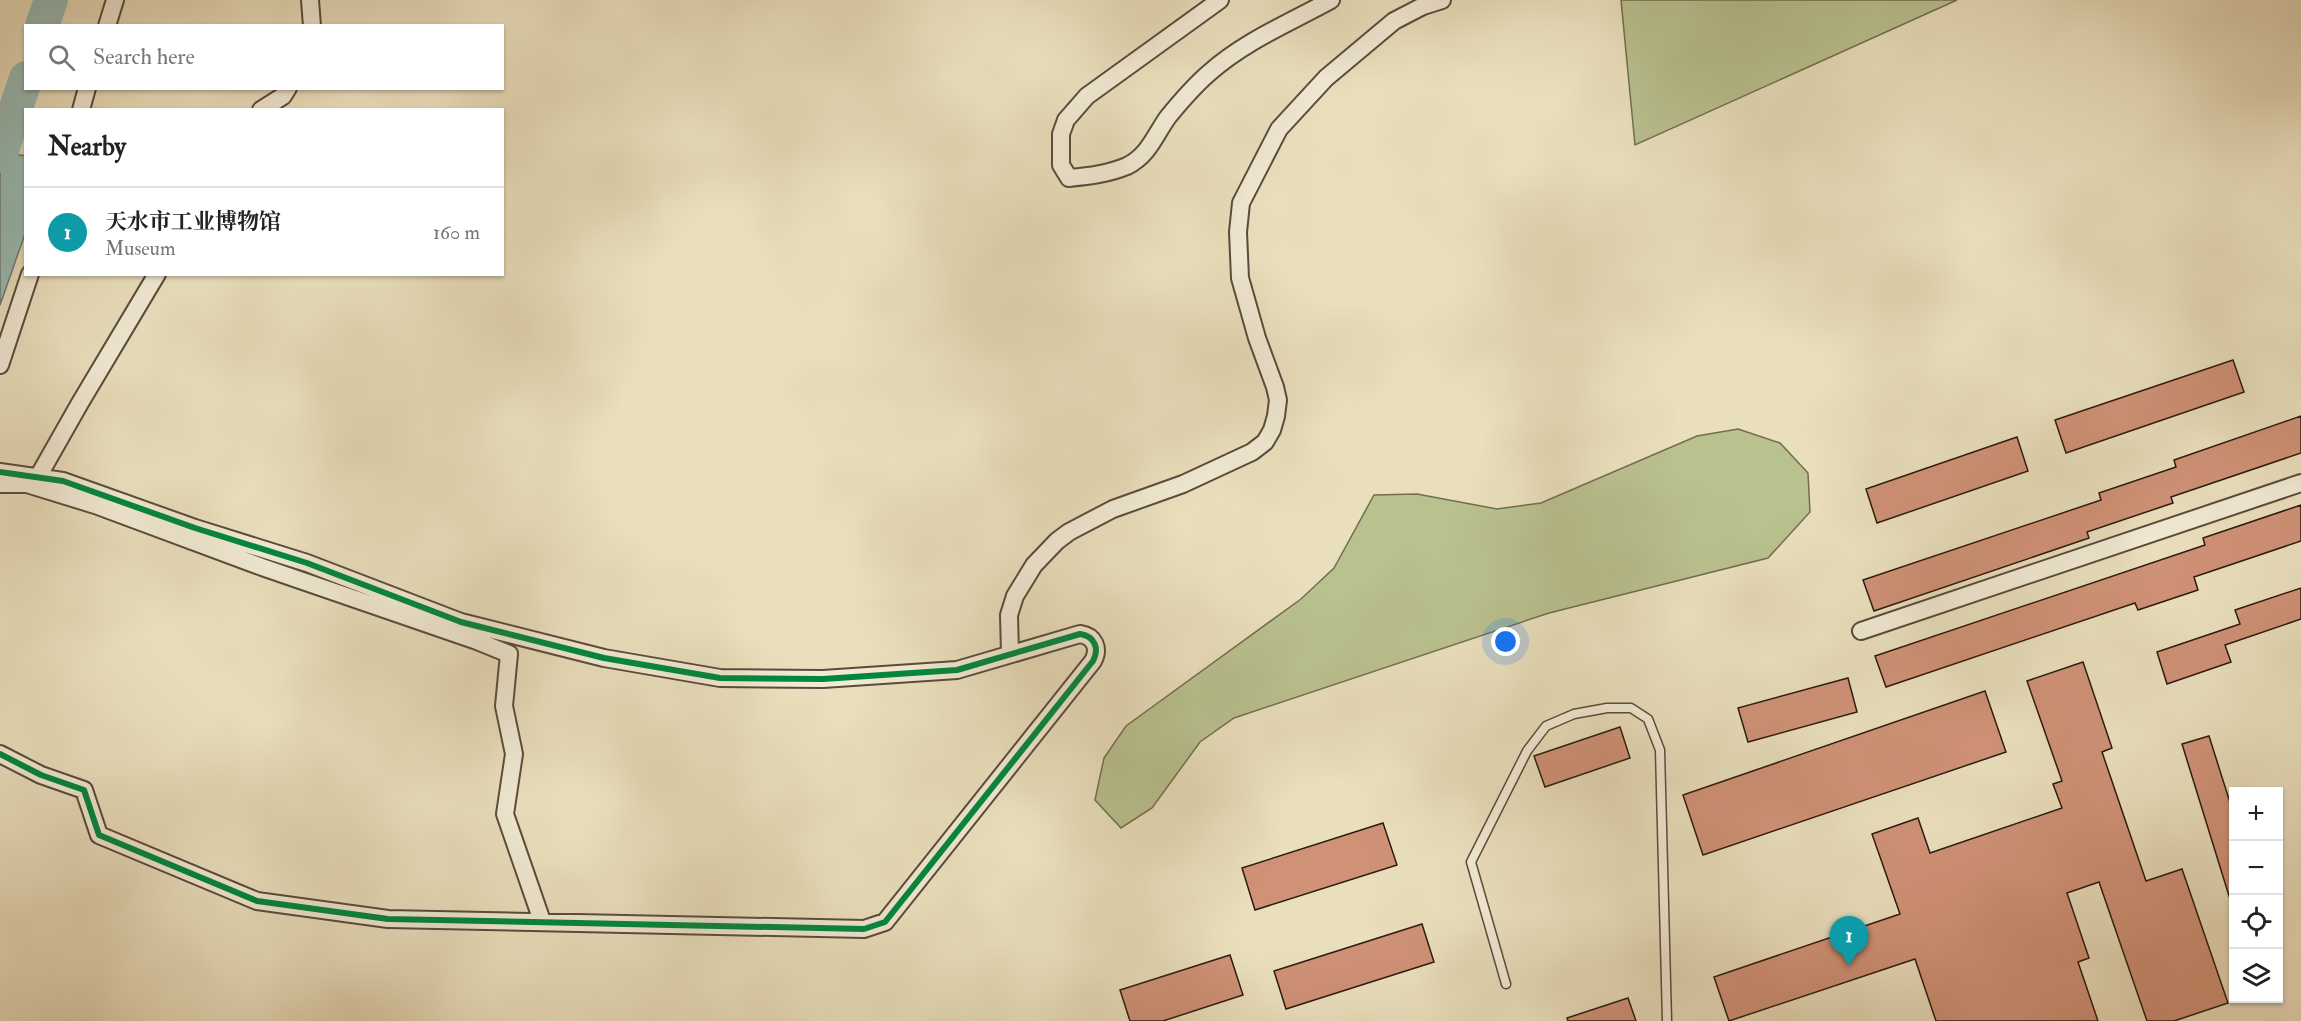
<!DOCTYPE html>
<meta charset="utf-8">
<style>
:root{--surface:#fff;--page:#f6f6f6;--text:#222;--muted:#767676;--line:#e0e0e0;--accent:#d93025}
body{margin:0;font-family:"IM FELL Double Pica","Noto Serif SC",serif;background:var(--page);color:var(--text)}
.controls{position:absolute;right:18px;bottom:18px;display:grid;overflow:hidden;border-radius:0px;box-shadow:0 2px 4px #0004}
.controls button{width:54px;height:54px;display:grid;place-items:center;padding:0;border:0;border-bottom:2px solid var(--line);background:var(--surface);color:var(--text);font:30px sans-serif}
.you{position:absolute;left:1506px;top:642px;width:21px;height:21px;margin:-15px;border:4px solid #fff;border-radius:50%;background:#1a73e8;box-shadow:0 0 0 9px #1a73e833}
.badge{display:grid;place-items:center;width:39px;height:39px;border-radius:50%;background:var(--accent);color:#fff;font-size:20px;font-weight:700}
.pin{position:absolute;translate:-50% -50px;filter:drop-shadow(0 2px 3px #0008)}
.pin::after{content:'';position:absolute;top:32px;width:21px;height:18px;background:inherit;clip-path:polygon(0 0,100% 0,50% 100%)}
.list{margin:0;padding:0;list-style:none}
h2{display:flex;justify-content:space-between;align-items:center;height:78px;margin:0;padding:0 24px;font-size:26px}
h2 small{font-size:20px;font-weight:400;color:var(--muted)}
.list li{display:grid;grid-template-columns:39px 1fr auto;gap:18px;align-items:center;box-sizing:border-box;height:90px;padding:0 24px;border-top:2px solid var(--line)}
.list b{display:block;font-size:22px;white-space:nowrap}
.list p{margin:0;font-size:20px;white-space:nowrap;color:var(--muted)}
.list em{font-size:20px;font-style:normal;color:var(--muted)}
.icon{flex:none;width:33px;height:33px;fill:none;stroke:currentColor;stroke-width:2;stroke-linecap:round;stroke-linejoin:round}
.map{position:relative;flex:none;width:2301px;height:1021px;overflow:hidden}
.search{position:absolute;background:var(--surface);box-shadow:0 2px 4px #0004;left:24px;top:24px;width:480px;height:66px;display:flex;align-items:center;gap:15px;box-sizing:border-box;padding:0 21px;border-radius:0px;color:var(--muted);font-size:22px}
.panel{position:absolute;background:var(--surface);box-shadow:0 2px 4px #0004;left:24px;top:108px;width:480px;height:168px;border-radius:0px}
.map>svg:first-child{display:block}
</style>
<div class="map">
<svg width="2301" height="1021" viewBox="0 0 2301 1021">
<rect width="100%" height="100%" fill="#eadfbd"/>
<filter id="stains"><feTurbulence type="fractalNoise" baseFrequency=".00333" numOctaves="4"/><feColorMatrix values="0 0 0 0 .2 0 0 0 0 .09 0 0 0 0 .02 0 0 0 .5 -.17"/></filter>
<radialGradient id="worn" r=".72"><stop offset=".6" stop-color="#630" stop-opacity="0"/><stop offset="1" stop-color="#630" stop-opacity=".3"/></radialGradient>
<path fill="#b9c18f" stroke="#726e50" stroke-width="1.5" d="M1621 0H1957L1635 145Z
M1738 429 1780 443 1808 473 1810 512 1768 558 1549 613 1234 718 1200 742 1152 808 1121 828 1095 800 1104 758 1126 726 1301 599 1334 568 1374 495 1417 494 1497 509 1541 503 1697 436Z"/>
<path fill="#98bcb5" stroke="#6c7b74" stroke-width="1.5" d="M0 152 26 156 25 234 0 305Z"/>
<g fill="none" stroke-linecap="round" stroke-linejoin="round">
<path stroke="#98bcb5" stroke-width="34" d="M42 26 51 0
M0 156 26 78"/>
</g>
<path fill="#d09277" stroke="#2b1a12" stroke-width="1.5" d="M2233 360 2244 392 2066 453 2055 420Z
M2301 416V453L2171 497 2173 503 2087 532 2089 538 1874 611 1863 580 2101 500 2099 493 2176 467 2174 460Z
M2017 437 2028 471 1877 523 1866 489Z
M2301 505V541L2194 577 2198 590 2138 610 2135 603 1886 687 1875 656 2205 545 2203 538Z
M2301 588V619L2225 645 2231 662 2167 684 2157 652 2240 624 2235 610Z
M2083 662 2112 748 2102 752 2146 881 2182 869 2228 1003 2174 1021H2147L2099 882 2067 893 2089 958 2078 962 2098 1021H1936L1915 959 1729 1021 1714 977 1900 914 1872 834 1918 818 1930 853 2062 808 2053 784 2062 781 2027 681Z
M1848 678 1857 712 1748 742 1738 708Z
M1985 691 2006 752 1703 855 1683 795Z
M1620 727 1630 758 1545 787 1534 756Z
M2209 736 2234 815V898L2230 899 2182 744Z
M1383 823 1397 865 1255 910 1242 868Z
M1422 924 1434 962 1286 1009 1274 971Z
M1230 955 1243 995 1163 1021H1130L1120 990Z
M1628 998 1636 1021H1568L1567 1018Z"/>
<g fill="none" stroke-linecap="round" stroke-linejoin="round">
<defs>
<path id="service" d="M1506 984 1471 862 1527 751 1546 726 1574 714 1607 708H1631L1648 719 1660 750 1667 1021"/>
<path id="minor" d="M310 0 312 26
M1220 0 1087 96 1066 120 1061 134V165L1069 178C1089 176 1108 174 1127 166 1149 155 1155 135 1168 117 1181 101 1194 86 1209 73 1245 41 1289 23 1331 0
M107 26 115 0
M81 110 87 88
M261 110 283 96 288 88
M0 365 30 274
M0 472 63 481 195 528 307 563 461 622 604 658 720 678 823 679 957 670 1080 634C1094 636 1100 648 1093 661L885 922 864 929 388 919 257 901 99 835 84 790 41 775 0 754
M38 477 80 403 157 274
M0 484H27L95 505 262 567 477 641 509 654 504 706 514 754 505 814 542 921
M1861 631 2301 483
M1010 654 1009 615 1015 596 1034 565 1057 541 1069 532 1113 509 1183 484 1252 452 1265 442 1272 430 1276 416 1278 400 1275 387 1257 338 1240 278 1238 232 1241 203 1279 129 1326 78 1394 21 1423 6 1442 0"/>
</defs>
<use href="#service" stroke="#5b4b3d" stroke-width="11"/>
<use href="#minor" stroke="#5b4b3d" stroke-width="20"/>
<use href="#service" stroke="#f1ead4" stroke-width="8"/>
<use href="#minor" stroke="#f1ead4" stroke-width="16"/>
<defs>
<path id="cycleway" d="M0 472 63 481 195 528 307 563 461 622 604 658 720 678 823 679 957 670 1080 634C1094 636 1100 648 1093 661L885 922 864 929 388 919 257 901 99 835 84 790 41 775 0 754"/>
</defs>
<use href="#cycleway" stroke="#f1ead4" stroke-width="10"/>
<use href="#cycleway" stroke="#00873e" stroke-width="6"/>
</g>
<rect width="100%" height="100%" filter="url(#stains)"/>
<rect width="100%" height="100%" fill="url(#worn)"/>
</svg>
<div class="controls">
<button>+</button>
<button>−</button>
<button><svg class="icon" aria-label="locate" viewBox="0 0 24 24"><circle cx="12" cy="12" r="6"/><path d="M12 2v4M12 18v4M2 12h4M18 12h4"/></svg></button>
<button><svg class="icon" aria-label="layers" viewBox="0 0 24 24"><path d="M12 4l9 5-9 5-9-5zM3 14l9 5 9-5"/></svg></button>
</div>
<div class="you"></div>
<div class="pin badge" style="left:1849px;top:966px;background:#0f9aa8">1</div>
<div class="search"><svg class="icon" aria-label="search" viewBox="0 0 24 24"><circle cx="10" cy="10" r="6"/><path d="M15 15l6 6"/></svg>Search here</div>
<section class="panel">
<h2>Nearby<small></small></h2>
<ul class="list">
<li><span class="badge" style="background:#0f9aa8">1</span><div><b>天水市工业博物馆</b><p>Museum</p></div><em>160 m</em></li>
</ul>
</section>
</div>
